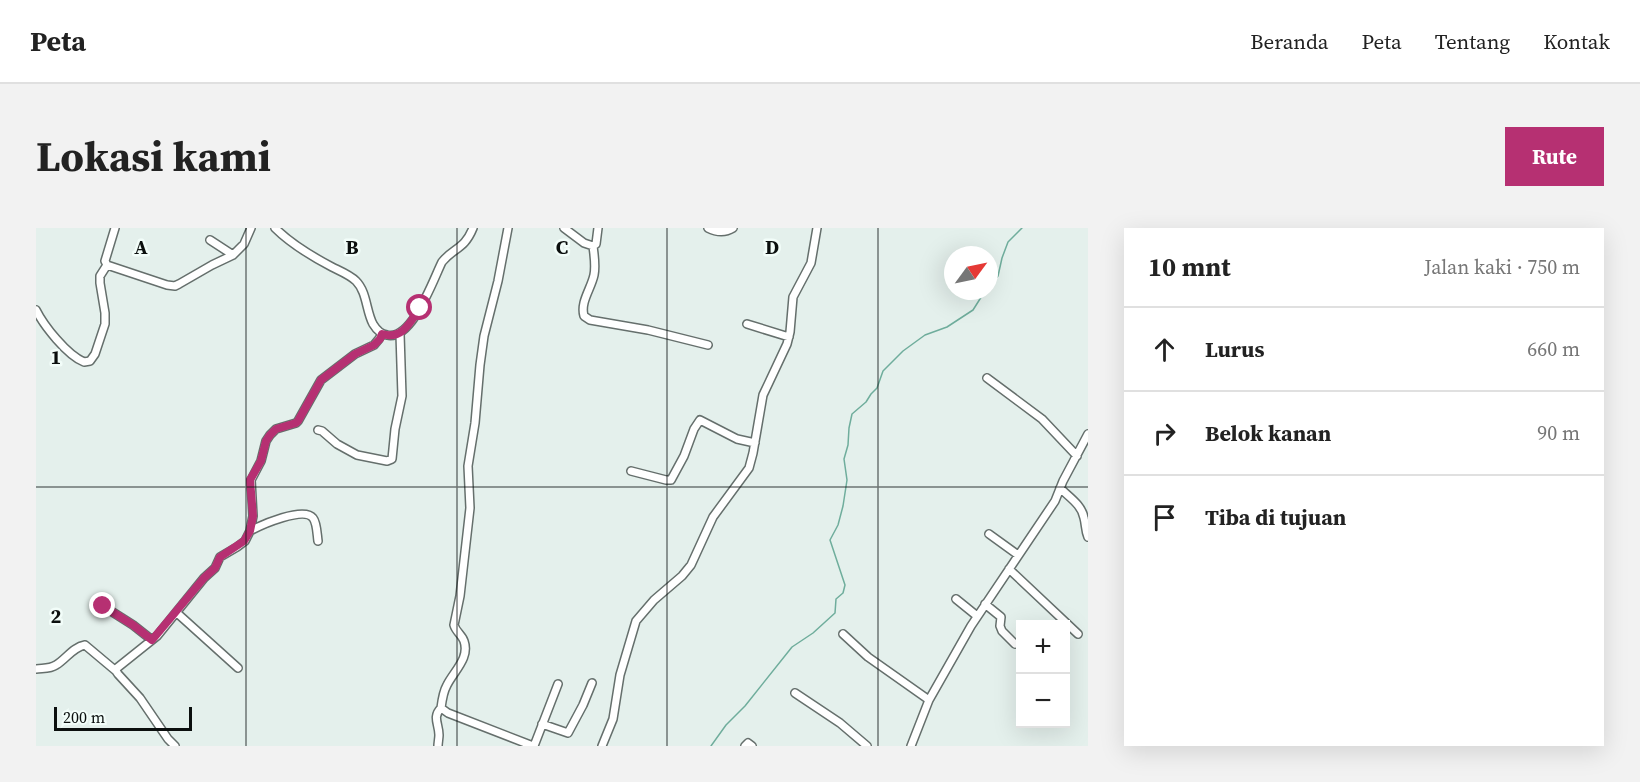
<!DOCTYPE html>
<html lang="id">
<meta charset="utf-8">
<style>
:root{--surface:#fff;--page:#f2f2f2;--text:#222;--muted:#767676;--line:#e0e0e0;--accent:#b63072}
body{margin:0;font-family:"Source Serif 4",serif;background:var(--page);color:var(--text)}
.controls{position:absolute;right:18px;bottom:18px;display:grid;overflow:hidden;border-radius:0px;box-shadow:0 6px 24px #0002}
.controls button{width:54px;height:54px;display:grid;place-items:center;padding:0;border:0;border-bottom:2px solid var(--line);background:var(--surface);color:var(--text);font:30px sans-serif}
.compass{position:absolute;left:908px;top:18px;width:54px;height:54px;border-radius:50%;background:var(--surface);box-shadow:0 6px 24px #0002;rotate:57deg}
.scale{position:absolute;left:18px;bottom:15px;width:138px;box-sizing:border-box;padding-left:6px;border:3px solid #0b0f0e;border-top:0;font-size:16px;line-height:21px;white-space:nowrap;color:#0b0f0e;-webkit-text-stroke:4px #f2fdf9;paint-order:stroke}
.stop{position:absolute;width:18px;height:18px;margin:-14px;border:4px solid #b63072;border-radius:50%;background:#fff}
.stop.end{background:#b63072;border-color:#fff;box-shadow:0 2px 6px #0008}
.list{margin:0;padding:0;list-style:none}
h2{display:flex;justify-content:space-between;align-items:center;height:78px;margin:0;padding:0 24px;font-size:26px}
h2 small{font-size:20px;font-weight:400;color:var(--muted)}
.list li{display:grid;grid-template-columns:39px 1fr auto;gap:18px;align-items:center;box-sizing:border-box;height:84px;padding:0 24px;border-top:2px solid var(--line)}
.list b{display:block;font-size:22px;white-space:nowrap}
.list em{font-size:20px;font-style:normal;color:var(--muted)}
.icon{flex:none;width:33px;height:33px;fill:none;stroke:currentColor;stroke-width:2;stroke-linecap:round;stroke-linejoin:round}
.map{position:relative;flex:none;width:1052px;height:518px;overflow:hidden;border-radius:0px}
header{display:flex;align-items:center;gap:36px;box-sizing:border-box;height:84px;padding:0 30px;background:var(--surface);border-bottom:2px solid var(--line)}
header strong{font-size:28px}
nav{display:flex;gap:33px;margin-inline-start:auto;font-size:21px}
.intro{display:flex;align-items:center;justify-content:space-between;box-sizing:border-box;height:144px;padding:0 36px}
h1{margin:0;font-size:42px}
.button{padding:15px 27px;border-radius:0px;background:var(--accent);color:#fff;font-size:21px;font-weight:700}
main{display:flex;gap:36px;padding:0 36px}
aside{flex:1;background:var(--surface);border-radius:0px;box-shadow:0 6px 24px #0002}
.map>svg:first-child{display:block}
</style>
<header>
<strong>Peta</strong>
<nav><a>Beranda</a><a>Peta</a><a>Tentang</a><a>Kontak</a></nav>
</header>
<div class="intro"><h1>Lokasi kami</h1><a class="button">Rute</a></div>
<main>
<div class="map">
<svg width="1052" height="518" viewBox="0 0 1052 518">
<rect width="100%" height="100%" fill="#e4f0ec"/>
<g fill="none" stroke-linecap="round" stroke-linejoin="round">
<path stroke="#6fad9c" stroke-width="1.5" d="M953 58 962 48 966 30 972 14 986 0
M675 518 690 497 709 478 756 419 777 405 799 385 800 371 807 365 809 357 794 312 802 297 807 278 811 252 808 231 812 217 813 200 816 186 830 174 835 166 841 160 847 143 867 123 889 107 911 99 937 82 949 63"/>
<defs>
<path id="minor" d="M239 0C255 16 277 29 296 39 304 43 314 47 320 53 331 64 330 83 337 96 340 101 344 106 351 107 376 113 397 52 406 34 418 19 428 22 437 0
M472 0 462 53 448 108 444 137 439 195 432 238 434 280 424 368 418 397C420 404 426 407 428 413 434 430 418 443 411 457 407 464 406 472 405 480L412 485 497 518
M528 0 548 15 557 18 560 16 562 0
M672 0C680 4 689 5 697 0
M174 12 197 27
M557 18C558 27 560 37 558 47 555 61 544 74 548 88L554 92 612 102 672 117
M71 37 131 57 139 58 143 56 176 37 197 27 208 16 215 0
M0 82C8 98 31 127 48 134L54 133 59 126 69 96V85L64 55V48L71 37 69 33 79 0
M711 96 753 109
M951 150 1006 191 1041 228
M282 202 286 203 301 216 321 227 351 233 356 231 359 201 366 168 364 106
M595 243 630 252H635L648 228 658 201 664 192 701 211 719 215
M1024 260C1033 269 1046 277 1048 290 1050 297 1049 302 1052 309
M214 303C225 297 268 278 277 290 281 295 281 306 282 313
M953 306 982 327
M973 341 1042 406
M920 371 941 388
M949 376 965 389 964 398 966 403 979 416
M67 378 97 397 116 412
M141 385 202 440
M807 406 832 429 893 472
M0 441C7 440 14 441 20 437 30 431 37 419 49 417L80 443
M759 465 804 495 831 518
M506 496 532 505 547 477 556 455
M139 518 132 511 104 470 82 446 80 443 81 440 121 408 168 350 179 340 184 329 201 319 209 313 214 303 217 288 215 252 225 233 230 213 234 207 240 201 260 195 262 193 285 152 319 126 338 117 343 111 346 106
M402 518C402 515 403 510 403 507 403 496 396 489 405 480
M498 518 522 456
M566 518 577 491 584 447 600 393 618 372 646 348 655 337 677 289 713 240 717 225 727 167 751 116 754 104 757 69 775 35 781 0
M709 518 712 515 716 518
M875 518 893 472 935 398 1019 273 1027 253 1052 206"/>
</defs>
<use href="#minor" stroke="#656f6c" stroke-width="10"/>
<use href="#minor" stroke="#fff" stroke-width="7"/>
</g>
<g fill="none" stroke-linecap="round" stroke-linejoin="round">
<path stroke="#b63072" stroke-width="8" d="M67 378 97 397 116 412 168 350 179 340 184 329 208 313 214 303 217 288 214 252 225 233 230 213 234 207 240 201 260 195 262 193 285 152 319 126 338 117 344 111 346 106C366 112 374 95 384 80"/>
</g>
<path fill="none" stroke="#0b0f0e" stroke-width="1.5" stroke-opacity="0.55" d="M210 0V518M421 0V518M631 0V518M842 0V518M0 259H1052"/>
<g font-size="20" text-anchor="middle" font-weight="bold" fill="#0b0f0e" stroke="#f2fdf9" stroke-width="5" stroke-linejoin="round" paint-order="stroke">
<text x="105" y="26">A</text>
<text x="316" y="26">B</text>
<text x="526" y="26">C</text>
<text x="736" y="26">D</text>
<text x="20" y="136">1</text>
<text x="20" y="395">2</text>
</g>
</svg>
<div class="controls">
<button>+</button>
<button>−</button>
</div>
<svg class="compass" viewBox="-18 -18 36 36"><path d="M0-13l5 13h-10z" fill="#e53935"/><path d="M0 13l5-13h-10z" fill="#767676"/></svg>
<div class="scale">200 m</div>
<div class="stop" style="left:384px;top:80px"></div>
<div class="stop end" style="left:67px;top:378px"></div>
</div>
<aside>
<h2>10 mnt<small>Jalan kaki · 750 m</small></h2>
<ul class="list">
<li><svg class="icon" aria-label="ahead" viewBox="0 0 24 24"><path d="M12 20V5M6 11l6-6 6 6"/></svg><div><b>Lurus</b></div><em>660 m</em></li>
<li><svg class="icon" aria-label="right" viewBox="0 0 24 24"><path d="M7 20v-9h11M14 6l5 5-5 5"/></svg><div><b>Belok kanan</b></div><em>90 m</em></li>
<li><svg class="icon" aria-label="arrive" viewBox="0 0 24 24"><path d="M6 21V4h12l-3 4 3 4H6"/></svg><div><b>Tiba di tujuan</b></div></li>
</ul>
</aside>
</main>
